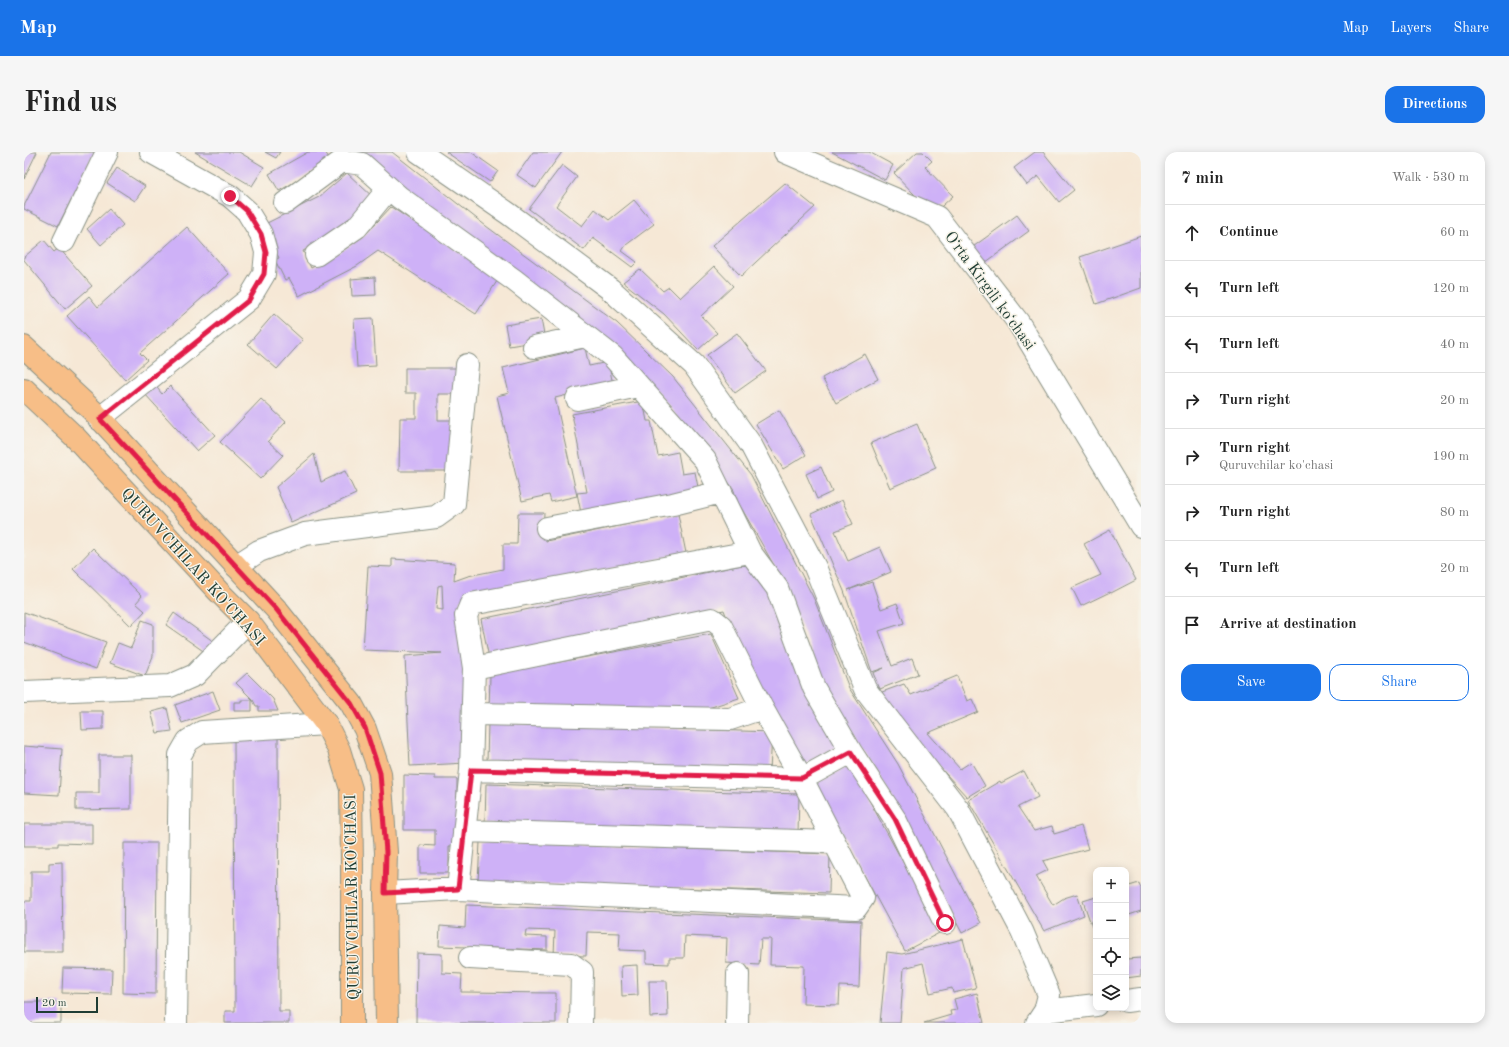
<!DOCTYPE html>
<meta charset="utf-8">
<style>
:root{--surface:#fff;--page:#f6f6f6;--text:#222;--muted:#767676;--line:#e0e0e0;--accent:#1a73e8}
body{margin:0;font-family:"Old Standard TT",serif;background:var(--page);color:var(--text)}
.controls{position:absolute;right:12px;bottom:12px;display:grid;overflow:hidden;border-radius:8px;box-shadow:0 2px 10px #0003}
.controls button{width:36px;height:36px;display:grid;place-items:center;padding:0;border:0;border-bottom:1px solid var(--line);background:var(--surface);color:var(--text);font:20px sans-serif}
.scale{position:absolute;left:12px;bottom:10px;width:62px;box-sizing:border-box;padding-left:4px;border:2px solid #1f3d34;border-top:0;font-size:11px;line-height:14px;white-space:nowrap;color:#1f3d34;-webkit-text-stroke:3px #f7f3e8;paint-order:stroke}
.stop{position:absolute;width:12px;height:12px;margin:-9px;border:3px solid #e11d48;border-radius:50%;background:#fff}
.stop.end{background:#e11d48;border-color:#fff;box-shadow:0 1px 4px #0008}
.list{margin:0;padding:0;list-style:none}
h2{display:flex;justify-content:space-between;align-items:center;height:52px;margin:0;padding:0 16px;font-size:17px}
h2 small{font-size:13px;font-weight:400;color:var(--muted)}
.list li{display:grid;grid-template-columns:26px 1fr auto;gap:12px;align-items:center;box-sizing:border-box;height:56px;padding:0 16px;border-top:1px solid var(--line)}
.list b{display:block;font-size:15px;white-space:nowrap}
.list p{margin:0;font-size:13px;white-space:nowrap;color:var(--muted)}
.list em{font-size:13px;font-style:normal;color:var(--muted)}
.actions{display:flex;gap:8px;padding:12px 16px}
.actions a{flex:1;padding:9px 0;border:1px solid var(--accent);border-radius:12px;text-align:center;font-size:14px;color:var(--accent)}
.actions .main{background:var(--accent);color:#fff}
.icon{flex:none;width:22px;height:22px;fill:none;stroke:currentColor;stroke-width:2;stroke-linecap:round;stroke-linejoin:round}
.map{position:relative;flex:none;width:1117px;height:871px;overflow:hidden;border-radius:12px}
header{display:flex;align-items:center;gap:24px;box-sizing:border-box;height:56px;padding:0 20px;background:var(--accent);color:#fff}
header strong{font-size:19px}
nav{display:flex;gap:22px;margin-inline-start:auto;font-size:14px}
.intro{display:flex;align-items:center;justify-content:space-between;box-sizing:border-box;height:96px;padding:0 24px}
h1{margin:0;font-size:28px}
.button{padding:10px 18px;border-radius:12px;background:var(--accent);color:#fff;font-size:14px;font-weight:700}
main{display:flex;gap:24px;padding:0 24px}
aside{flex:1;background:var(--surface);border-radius:12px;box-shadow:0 2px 10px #0003}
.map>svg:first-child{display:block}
</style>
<header>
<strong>Map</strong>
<nav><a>Map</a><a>Layers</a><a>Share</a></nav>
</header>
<div class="intro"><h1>Find us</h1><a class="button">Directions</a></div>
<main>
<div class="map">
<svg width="1117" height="871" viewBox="0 0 1117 871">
<rect width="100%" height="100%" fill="#f7f3e8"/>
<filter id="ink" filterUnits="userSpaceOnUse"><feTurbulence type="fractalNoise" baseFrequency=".025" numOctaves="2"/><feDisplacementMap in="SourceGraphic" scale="8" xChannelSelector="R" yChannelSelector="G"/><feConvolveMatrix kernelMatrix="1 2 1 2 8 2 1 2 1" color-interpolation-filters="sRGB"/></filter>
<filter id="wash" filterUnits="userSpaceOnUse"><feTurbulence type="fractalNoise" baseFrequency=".012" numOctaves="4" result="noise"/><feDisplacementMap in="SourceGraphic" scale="16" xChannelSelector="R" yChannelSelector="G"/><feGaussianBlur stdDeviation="0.9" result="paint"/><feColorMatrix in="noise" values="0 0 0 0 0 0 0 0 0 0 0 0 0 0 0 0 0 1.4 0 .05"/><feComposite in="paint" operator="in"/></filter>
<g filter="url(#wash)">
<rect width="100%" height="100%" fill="#f6e8d6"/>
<g id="blocks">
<path fill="#ceb1f7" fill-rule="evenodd" d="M0 0H13L0 27Z
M27 0H71L34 74 0 57V54Z
M171 0H215L240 15 228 34Z
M241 0H256L252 6Z
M284 0H301L307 9 255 39 245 22Z
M334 0H368L462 74 593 171 649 225 727 323 790 447 825 536 874 612 957 771 938 781 855 622 808 551 760 431 714 350 709 336 632 238 432 76Z
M422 0H447L474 19 466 30Z
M509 0H538L512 36 493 23Z
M808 0H845L869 13 861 28Z
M893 0H899L908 9 901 15 929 44 909 62 870 21Z
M1011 0H1019L1050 38 1035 50 1014 24 1003 33 990 16Z
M538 13 553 25 532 54 558 74 571 57 585 68 610 48 630 72 602 93 598 99 613 110 608 115 569 86 560 98 505 57Z
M93 16 121 34 111 49 83 31Z
M323 21 350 46 313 82 279 99 287 116 318 99 340 84 367 55 475 126 452 162 354 99 333 114 275 144 265 126 261 128 251 108 255 106 239 73 295 45Z
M761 31 791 55 717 124 688 94Z
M85 57 99 73 77 93 63 77Z
M993 63 1005 79 958 113 946 97Z
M163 75 205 122 116 201 123 208 101 228 43 164 65 144 74 155Z
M1117 84V136L1072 152 1056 105Z
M20 88 30 100 35 96 68 134 41 157 0 108V105Z
M690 114 709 134 677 164 693 181 674 198 640 162 599 130 616 117 639 139 645 135 656 146Z
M351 125 352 143 328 144 327 127Z
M250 162 279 188 253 217 224 192Z
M349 166 352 214 333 215 330 167Z
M517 167 521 188 485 194 481 173Z
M713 181 742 219 711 241 683 203Z
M561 196 565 214 584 210 589 232 531 246 553 344 527 350 525 343 498 349 473 244 485 241 479 216Z
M841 202 854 227 812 251 798 226Z
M381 216H433V242H414V268H428V319H375L376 266H392V241H381Z
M130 232 138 242 146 234 191 283 173 299 120 241Z
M237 247 262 270 244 289 259 303 236 327 196 290Z
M619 249 623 269H627L634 304 654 300 658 322 671 320 675 340 557 361 553 341 563 340 548 262Z
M755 258 782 303 759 317 732 272Z
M893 272 912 316 866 336 847 291Z
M290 302 297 330 321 319 332 342 267 371 252 335Z
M797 315 808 340 793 347 782 322Z
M818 348 829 372 811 379 824 409 856 395 867 420 824 438 848 430 857 457 873 451 880 471 855 479 868 514 888 506 894 522 856 537 849 521 860 516 848 520 820 439 787 362Z
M494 361H520L519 378 522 389 654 362 662 401 436 448 438 499 443 549 442 611 386 614 381 504 418 501 339 498 344 414 368 415V407L431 411 430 429 444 424 479 417V392H493ZM418 433 419 458 412 457 414 434Z
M1086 378 1112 428 1087 441 1086 440 1057 454 1048 436 1077 423 1060 392Z
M69 396 118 444 112 451 121 459 107 474 49 417Z
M728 411 746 438 816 593 779 614 725 523 700 458 465 506 457 467Z
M0 460 82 490 72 517 0 490Z
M150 461 193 492 185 503 142 473Z
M118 468 129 472V504L121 524 86 511 94 491 107 496Z
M687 482 715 546 678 558 465 559 466 523Z
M223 521 249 547 254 559H235V554H232L229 548 212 531Z
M933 524 943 549 948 547 954 560 904 581 936 617 947 610 961 634 943 645 879 575 858 540 880 532 887 543Z
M189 539 196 558 158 571 151 553Z
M217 548H228V559H210V550H217Z
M143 556 148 579 133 581 127 560Z
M57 559H79V577L58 578Z
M464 571 748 580 746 620 463 610Z
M210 586H254L255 859H265V871H201V859H211Z
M0 594 38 597 35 643 0 641Z
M75 603H107V657L52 658V641H75Z
M826 613 917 780 881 799 791 632Z
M1000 619 1014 645 994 655 1010 679 1028 674 1030 682 1057 674 1064 697 1019 709 1024 718 1012 724 1029 753 1040 746 1053 742 1060 763 1020 779 944 648 976 629 977 631Z
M380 623 411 624V627H433V694H425V721H396V693L411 694V678H380Z
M462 632 775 642 774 682 461 672Z
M0 672H68V692L34 691V694H0Z
M456 690 806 702 805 741 454 730Z
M100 691H133L132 842 99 841Z
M38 710 39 800H0V749H7V719H25V711Z
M1115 731 1117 736V759L1102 764V735Z
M1072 745V774L1068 775 1059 749Z
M442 753 837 769 835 835 816 834 815 853 779 852 780 814 746 813 747 787H737L735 813 702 811 703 786 661 784 660 806H645V812L622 811V799L595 798 596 781 563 780 562 804 530 803 531 779 502 778 501 784 523 785V798L415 794 416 774 441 776Z
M939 787 952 836 929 841 928 836 906 841 899 811 880 816 876 871H856L863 800 878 802Z
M393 801 418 802V821L438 822 437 840 532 841V871H392Z
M1117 806V824L1102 826V807Z
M613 813 614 843 598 844 597 814Z
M39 816 88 817 87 842 38 841Z
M625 829H643L644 864 626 865Z
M953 841 960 871H900L927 863 926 859 933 858 930 847Z
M0 850H37V871H0Z"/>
</g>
</g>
<g filter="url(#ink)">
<use href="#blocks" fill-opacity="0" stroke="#8a9285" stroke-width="1"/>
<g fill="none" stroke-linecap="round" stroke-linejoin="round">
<defs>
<path id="minor" d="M395 0 485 62 586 137 670 213 727 293 791 415 841 537 934 657 998 779 1025 843 1021 859 1013 871
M761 0 913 65 994 170 1117 374
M261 51 318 9 338 12 375 45 490 128 589 205 681 308 726 400 753 436 790 536 827 600 871 667 921 771
M40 89 83 0
M292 103 333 75 365 36
M510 195 561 184
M553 247 614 234
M75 267 225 147 240 122 242 100 237 82 223 59 206 44 127 0
M523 376 649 352 697 340
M212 414 235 399 281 382 412 365 430 352 443 213
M0 540 146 534 171 523 224 469
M449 562 706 567 738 556 697 474 688 467 450 516
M447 618 778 627 827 600
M440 679 810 690
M434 737 447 618 450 516 442 464 447 452 726 400
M361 741 434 737 832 756 839 746 778 627 738 556
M446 806 547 812 558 820 557 871
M1102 849 1117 847
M1021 859 1072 853
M152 871 156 603 164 589 178 580 302 572
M713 871 714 822"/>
<path id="major" d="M0 195 69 259 252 457 327 551 341 577 356 621 362 700 361 741 363 871
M0 237 51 285 194 439 224 469 302 572 315 598 327 637 328 713V871"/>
</defs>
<use href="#minor" stroke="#8a9285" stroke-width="24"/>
<use href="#major" stroke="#8a9285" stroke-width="24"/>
<use href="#minor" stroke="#fff" stroke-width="22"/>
<use href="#major" stroke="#f7be87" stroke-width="22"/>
</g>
</g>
<g fill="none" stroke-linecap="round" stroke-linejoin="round" filter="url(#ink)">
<path stroke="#e11d48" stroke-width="5" d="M206 44 223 59 237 82 242 100 240 122 225 148 76 267 252 457 327 551 341 576 356 621 362 700 361 741 434 737 447 618 778 626 827 600 871 667 921 771"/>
</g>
<g text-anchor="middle" stroke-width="3" stroke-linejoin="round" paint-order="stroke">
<g font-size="16" fill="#1f3d34" stroke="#f7f3e8">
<text transform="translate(967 138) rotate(54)" y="6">Oʻrta Kirgili koʻchasi</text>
<text transform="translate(170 414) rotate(48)" y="6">QURUVCHILAR KO'CHASI</text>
<text transform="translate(327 745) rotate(-91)" y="6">QURUVCHILAR KO'CHASI</text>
</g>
</g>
</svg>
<div class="controls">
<button>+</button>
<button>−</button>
<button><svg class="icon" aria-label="locate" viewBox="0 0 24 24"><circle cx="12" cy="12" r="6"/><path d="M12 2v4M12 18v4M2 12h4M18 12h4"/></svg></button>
<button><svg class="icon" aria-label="layers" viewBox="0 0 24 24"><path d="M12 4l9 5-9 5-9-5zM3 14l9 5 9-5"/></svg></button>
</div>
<div class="scale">20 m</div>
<div class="stop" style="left:921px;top:771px"></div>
<div class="stop end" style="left:206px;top:44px"></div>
</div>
<aside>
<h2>7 min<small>Walk · 530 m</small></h2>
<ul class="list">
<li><svg class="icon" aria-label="ahead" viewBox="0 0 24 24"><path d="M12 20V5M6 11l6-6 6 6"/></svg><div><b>Continue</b></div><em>60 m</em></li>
<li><svg class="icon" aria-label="left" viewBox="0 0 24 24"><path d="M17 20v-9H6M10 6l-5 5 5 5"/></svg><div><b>Turn left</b></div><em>120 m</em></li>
<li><svg class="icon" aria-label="left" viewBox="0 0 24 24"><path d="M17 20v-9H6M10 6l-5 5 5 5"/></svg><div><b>Turn left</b></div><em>40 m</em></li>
<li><svg class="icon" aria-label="right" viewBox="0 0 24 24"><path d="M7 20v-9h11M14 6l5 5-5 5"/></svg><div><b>Turn right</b></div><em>20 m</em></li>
<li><svg class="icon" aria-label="right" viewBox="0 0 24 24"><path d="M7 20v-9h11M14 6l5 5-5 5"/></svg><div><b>Turn right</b><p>Quruvchilar ko'chasi</p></div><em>190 m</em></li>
<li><svg class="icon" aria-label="right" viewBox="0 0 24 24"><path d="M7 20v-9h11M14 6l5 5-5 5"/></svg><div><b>Turn right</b></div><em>80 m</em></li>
<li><svg class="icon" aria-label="left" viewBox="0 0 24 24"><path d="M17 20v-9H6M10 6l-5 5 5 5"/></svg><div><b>Turn left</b></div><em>20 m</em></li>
<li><svg class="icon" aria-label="arrive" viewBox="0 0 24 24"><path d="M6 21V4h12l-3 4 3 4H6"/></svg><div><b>Arrive at destination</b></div></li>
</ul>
<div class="actions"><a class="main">Save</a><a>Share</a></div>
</aside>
</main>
